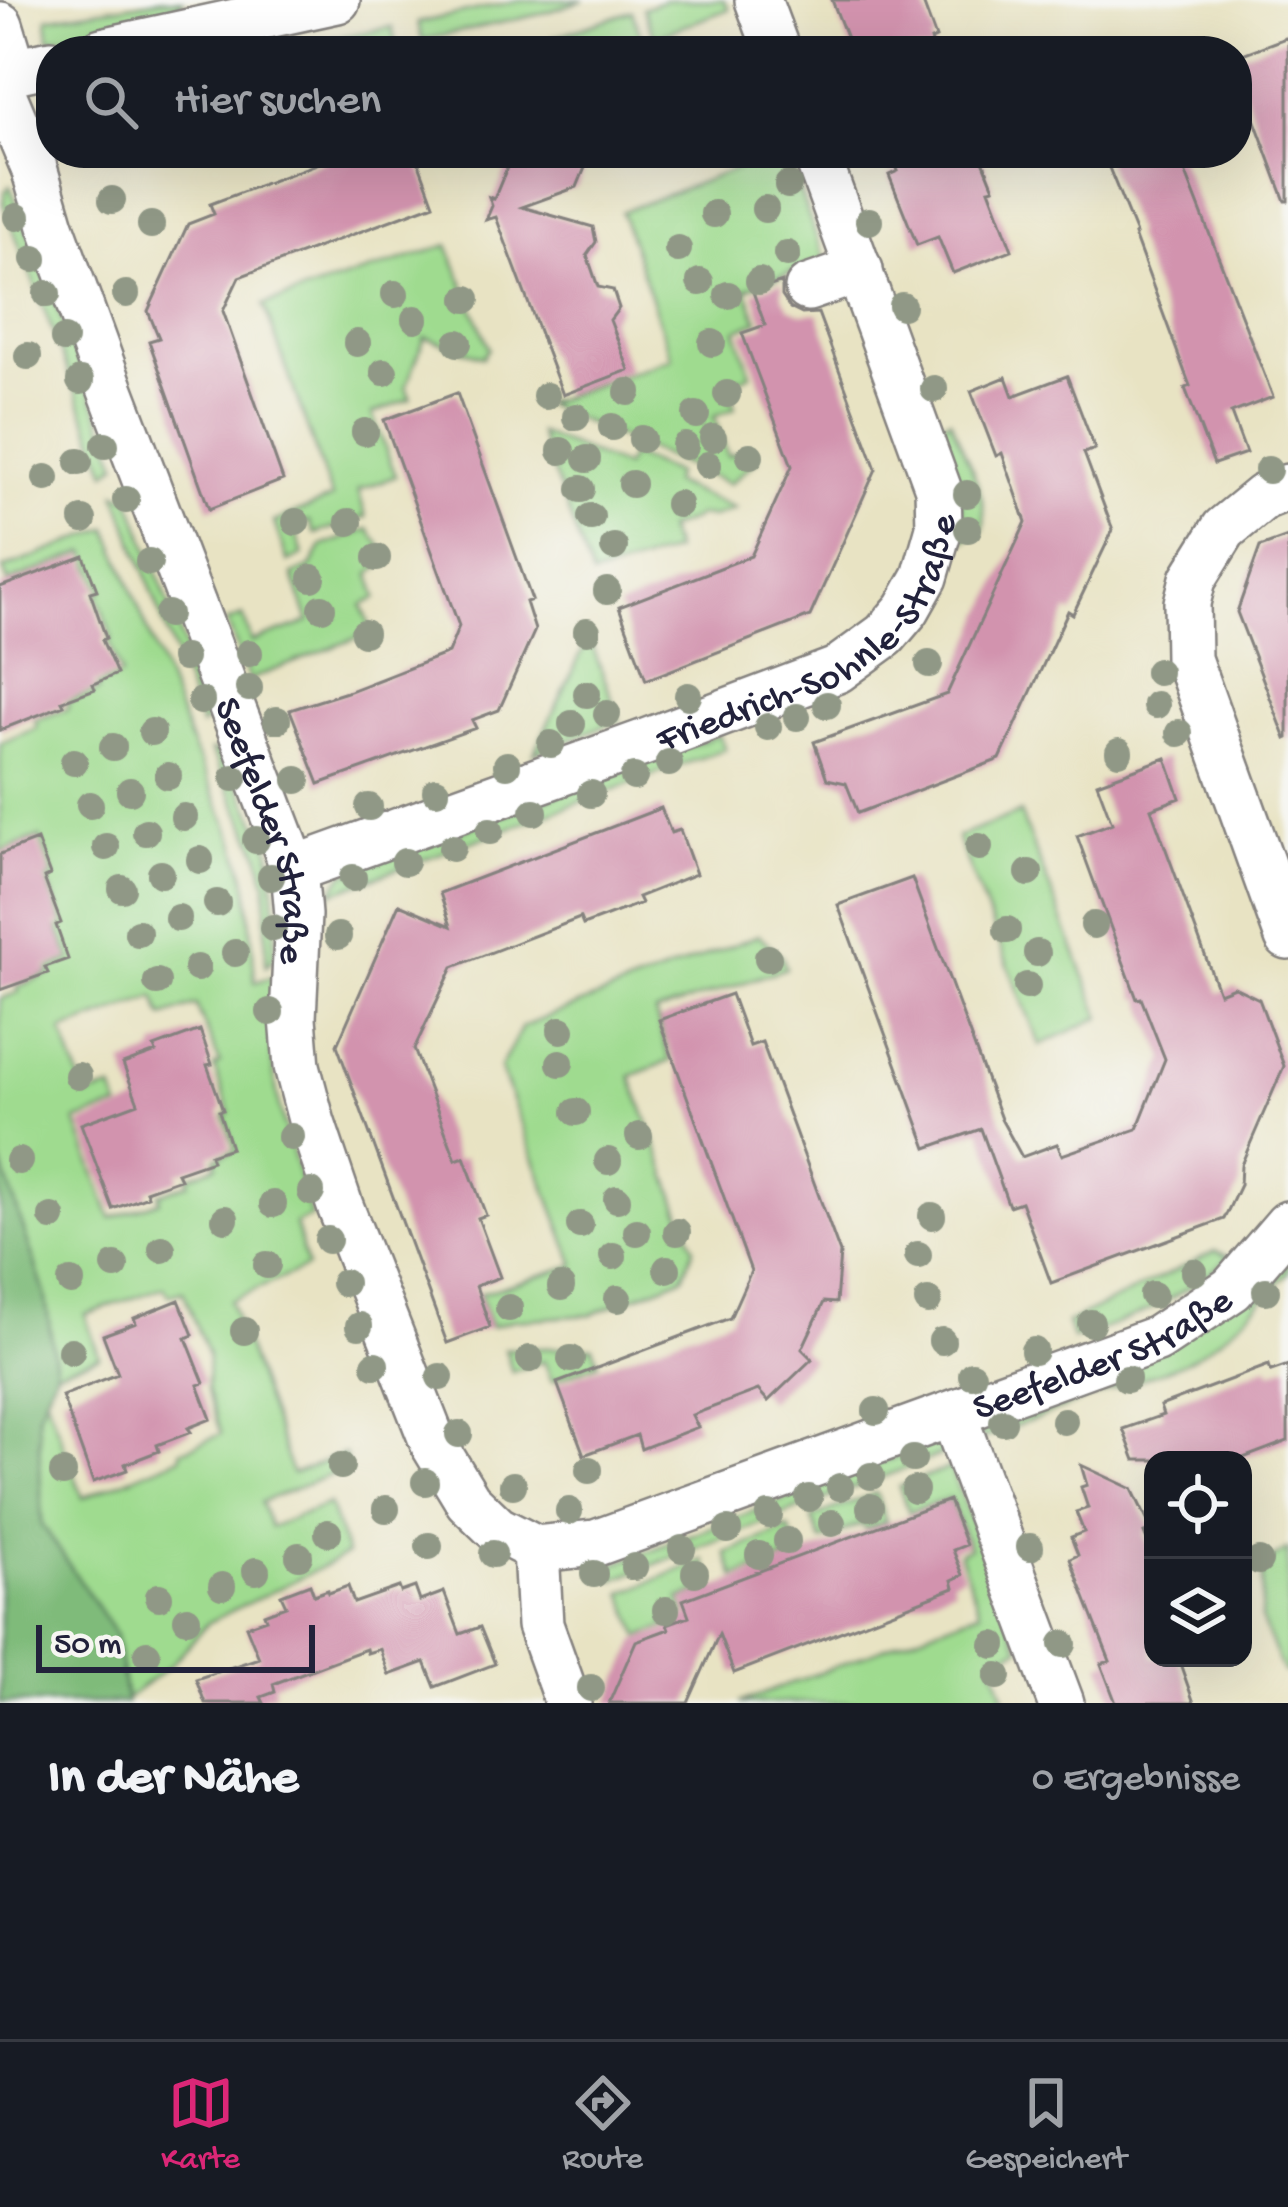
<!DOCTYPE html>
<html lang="de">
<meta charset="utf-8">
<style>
:root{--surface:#171b24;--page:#242831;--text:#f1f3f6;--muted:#9ea1a6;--line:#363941;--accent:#db2777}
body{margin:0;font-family:"Gochi Hand",sans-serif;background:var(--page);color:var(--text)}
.controls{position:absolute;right:36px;bottom:36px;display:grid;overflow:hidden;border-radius:24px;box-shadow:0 12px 48px #0002}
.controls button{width:108px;height:108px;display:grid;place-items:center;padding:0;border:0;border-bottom:3px solid var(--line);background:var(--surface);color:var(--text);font:60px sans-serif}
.scale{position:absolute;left:36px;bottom:30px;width:279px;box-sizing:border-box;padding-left:12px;border:6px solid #22223b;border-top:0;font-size:33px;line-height:42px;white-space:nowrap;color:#22223b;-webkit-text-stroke:9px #f6f6f2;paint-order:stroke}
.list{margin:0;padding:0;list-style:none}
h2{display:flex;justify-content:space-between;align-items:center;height:156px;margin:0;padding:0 48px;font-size:51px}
h2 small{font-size:39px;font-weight:400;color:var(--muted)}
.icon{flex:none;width:66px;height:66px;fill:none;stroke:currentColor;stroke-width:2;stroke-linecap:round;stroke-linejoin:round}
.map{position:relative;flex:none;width:1288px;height:1703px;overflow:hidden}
.search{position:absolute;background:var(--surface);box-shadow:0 12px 48px #0002;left:36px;right:36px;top:36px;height:132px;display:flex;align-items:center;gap:30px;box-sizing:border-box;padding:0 42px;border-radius:48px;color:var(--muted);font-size:45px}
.sheet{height:336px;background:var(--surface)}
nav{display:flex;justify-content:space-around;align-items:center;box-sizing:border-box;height:168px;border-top:3px solid var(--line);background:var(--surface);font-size:33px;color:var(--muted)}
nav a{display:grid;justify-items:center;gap:6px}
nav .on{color:var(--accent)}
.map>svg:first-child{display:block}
</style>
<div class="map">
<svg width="1288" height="1703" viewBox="0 0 1288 1703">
<rect width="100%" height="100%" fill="#f6f6f2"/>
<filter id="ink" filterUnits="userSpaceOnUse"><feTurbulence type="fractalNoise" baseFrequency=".00833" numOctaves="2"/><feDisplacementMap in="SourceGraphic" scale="24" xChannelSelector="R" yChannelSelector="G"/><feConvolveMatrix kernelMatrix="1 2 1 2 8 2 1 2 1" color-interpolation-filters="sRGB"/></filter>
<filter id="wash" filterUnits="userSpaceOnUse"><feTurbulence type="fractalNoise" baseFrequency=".004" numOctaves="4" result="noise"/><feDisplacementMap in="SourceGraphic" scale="48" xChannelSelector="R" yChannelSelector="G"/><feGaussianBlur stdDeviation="2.7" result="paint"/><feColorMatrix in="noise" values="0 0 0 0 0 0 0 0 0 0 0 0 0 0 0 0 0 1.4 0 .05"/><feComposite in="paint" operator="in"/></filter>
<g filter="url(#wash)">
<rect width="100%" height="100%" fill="#e8e3c3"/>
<path fill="#9fdb8f" stroke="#607e65" stroke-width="3" fill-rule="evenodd" d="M161 0H183L177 14 49 39 47 18Z
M520 0H584L537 15 422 40 418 23Z
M665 0H724L729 9 654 37 643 8Z
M632 11 643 41 614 51H556L551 38Z
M392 27 396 46 370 51H265Z
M778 153H785L825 260 746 289 758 321 736 330 751 374 727 385 735 408 714 417 728 456 750 448 757 460 729 484 543 404 672 358 621 212Z
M10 186 118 463 107 472 3 203 5 192Z
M448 245 489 348 483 357 425 337 406 387 411 399 372 414 396 476 358 490 366 517 315 534 309 521 294 527 303 555 288 562 274 522 332 498 264 305Z
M950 419C962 450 991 499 983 530L962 542V509L936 425Z
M539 433 625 467 630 455 675 473 672 483 735 509 712 517 697 516 692 520 667 529 674 551 592 577Z
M116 493 130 498 210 718 201 726Z
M108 528 192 746 235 841 248 888 255 982 278 975 271 1054 279 1107 311 1217 295 1224 307 1267 230 1301 292 1474 344 1454 348 1468 261 1502 270 1527 329 1504 347 1555 209 1622 171 1665 126 1699 115 1635 42 1524 38 1414 45 1395 83 1498 181 1457V1451L221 1434 207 1390 208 1355 183 1291 169 1295 164 1287 85 1315 99 1356 56 1371 45 1294 0 1158V999L19 992 17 987 50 974 49 969 71 960 58 928 64 925 47 879 53 876 40 837 0 851V743L37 728 35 720 68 709 67 702 98 691V686L121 675 109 641 112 639 97 594 102 591 86 552 8 582 3 569ZM155 997 163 1017 196 1005 220 1063 214 1067 230 1113 225 1116 235 1150 216 1158 217 1165 188 1177 189 1183 159 1194 160 1201 111 1218 76 1121 119 1107 112 1089 86 1096 62 1031Z
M369 529 390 559 370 574 377 598 362 605 372 632 249 680 227 622 243 616 252 642 309 622 293 575 311 567 322 546Z
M589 637 620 720 534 753Z
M719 735 725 749 332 893 343 874Z
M211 751 222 752 270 849 276 916 274 958 266 966V884L259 853Z
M1020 813 1101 1017 1040 1045 957 837Z
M759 935 782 957 786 968 655 1013 670 1061 631 1076 694 1248 683 1277 590 1315 513 1320 491 1327 479 1294 575 1265 500 1068 522 1027Z
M1216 1251 1230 1257C1183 1297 1132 1321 1073 1339L1067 1323Z
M1280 1259 1288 1265V1273C1255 1307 1223 1342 1181 1364L982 1439 977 1426Z
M593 1347 599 1363 552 1381 544 1361 512 1372 505 1349Z
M938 1441 949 1449 943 1454 614 1580 609 1566Z
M950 1468 1020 1648 992 1660 1007 1703H740L980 1611 959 1553 969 1548 950 1498 909 1512 899 1487Z
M876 1493 886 1522 865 1529 862 1524 821 1541 812 1518Z
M789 1528 799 1554 735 1577 726 1553Z
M1288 1550V1673L1283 1672 1261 1619 1263 1565Z
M704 1560 713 1587 680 1599 685 1614 664 1622 666 1627 640 1637 623 1593Z"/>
<path fill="#7fbb7a" stroke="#506e5a" stroke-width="3" d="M0 1158 45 1294 56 1371 38 1414 42 1524 116 1635 126 1703H0Z"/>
<g id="blocks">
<path fill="#d293ae" d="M832 0H922L936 38 931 40 935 51H852Z
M1288 37V201H1285L1237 73V56Z
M346 153H415L434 204 239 277 223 311 283 480 209 509 149 341 159 338 148 311 188 224 214 214 210 204Z
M513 153H591L577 187 522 207 593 227 596 242 587 255 598 287 613 290 619 308 610 320 629 370 563 395 496 217 486 220 492 206 489 197 494 199Z
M891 153H980L994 188 989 189 1012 250 953 273 938 237 917 245 889 175 898 171Z
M1103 153H1178L1273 397 1231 413 1246 453 1214 464 1185 388 1190 386 1134 235 1136 234Z
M782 282V296L790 308 802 314 818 313 876 469 810 616 646 680 619 607 751 556 792 466 742 333 765 325 753 292Z
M1067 376 1095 449 1084 453 1113 530 1073 614 1068 611 1000 759 858 813 846 783 827 779 814 742 947 694 1026 522 1002 453 996 456 971 391 1006 377 1013 396Z
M457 393 532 600 526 602 535 630 499 710 472 720 476 728 319 784 290 710 350 691 448 653 459 626 384 420Z
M1288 537V738L1286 739 1237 612 1260 547Z
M84 556 97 590 90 592 106 638 102 640 117 674 93 684 95 689 62 701 64 705 0 730V587Z
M1166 758 1180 798 1151 809 1219 993 1234 987 1259 999 1284 1066 1241 1165 1240 1185 1224 1219 1051 1283 1021 1202 1009 1206 981 1129 927 1148 838 905 912 878 1001 1119 1022 1157 1057 1144 1062 1155 1137 1129 1165 1059 1141 998 1137 999 1077 836 1112 823 1097 783Z
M661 808 671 833 680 830 696 874 638 897 641 903 607 916 583 925 580 918 453 967 414 1049 456 1160 464 1157 486 1215 478 1218 500 1277 476 1286 490 1327 447 1343 337 1045 399 904 451 926 440 893Z
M37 840 50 875 44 878 61 923 56 925 68 959 45 967 48 973 0 990V854Z
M731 994 750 1046 762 1042 840 1253 836 1303 824 1302 802 1349 812 1359 768 1401 758 1390 692 1415 698 1427 641 1449 637 1435 584 1455 557 1383 730 1318 751 1271 659 1020Z
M200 1030 212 1064 207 1065 223 1110 219 1111 231 1148 210 1155 212 1161 177 1173 180 1179 146 1191 148 1196 113 1209 81 1124 138 1103 123 1064 156 1052 154 1047Z
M179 1300 193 1335 186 1338 204 1383 198 1385 211 1419 188 1428 191 1432 157 1445 159 1451 125 1464 127 1470 93 1482 62 1396 118 1374 103 1335 136 1323 134 1318Z
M1269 1365 1271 1371 1288 1365V1441L1238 1460H1135L1123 1429 1163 1415 1160 1406Z
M1081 1465 1132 1489 1152 1530 1144 1533 1153 1556V1658H1178L1194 1703H1116L1101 1664 1110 1661 1070 1559 1078 1555 1071 1537 1084 1532 1076 1512 1088 1508 1081 1487 1087 1485Z
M949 1500 966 1545 953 1550 963 1575 952 1580 954 1588 734 1673 719 1634 688 1703H609L636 1641 669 1629 667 1624 689 1616 683 1600Z
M310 1584 314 1595 328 1590 329 1593 348 1586 354 1603 399 1587 401 1592 415 1587 420 1601 444 1592 460 1634 480 1627 495 1664 435 1687 425 1662 389 1675 380 1649 367 1653 366 1649 273 1684 275 1692 261 1697 264 1703H205L196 1679 259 1658 246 1626 266 1619 264 1614 286 1606 281 1595Z"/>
</g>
</g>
<g filter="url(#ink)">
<use href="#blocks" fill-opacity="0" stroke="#85827f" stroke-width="3"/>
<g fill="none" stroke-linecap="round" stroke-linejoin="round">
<defs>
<g id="minor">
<path d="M758 0 777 51"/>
<path d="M0 25 14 71"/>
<path d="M102 51 337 0"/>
<path d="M0 74 51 63"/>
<path id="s1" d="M0 87 34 168 51 226 109 385 294 869 298 915 293 1018 297 1066 312 1123 340 1206 434 1445 468 1501 497 1529 536 1549 596 1543 1157 1339 1232 1289 1288 1224"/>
<path d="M808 288 860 270"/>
<path d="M1288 487 1263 497 1224 529 1193 579 1187 603 1188 659 1288 937"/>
<path id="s2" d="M294 869 643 743 837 670 885 635 907 609 925 577 939 528 938 488 816 153"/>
<path d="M953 1414 1061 1703"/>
<path d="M536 1549 540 1625 568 1703"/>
</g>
</defs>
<use href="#minor" stroke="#85827f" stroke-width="50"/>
<use href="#minor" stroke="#fff" stroke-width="45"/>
</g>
<g fill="#909886">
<circle cx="788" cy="185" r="14"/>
<circle cx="112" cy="200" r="14"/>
<circle cx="765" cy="209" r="14"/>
<circle cx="714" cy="214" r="14"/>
<circle cx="17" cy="217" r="14"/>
<circle cx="869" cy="221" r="14"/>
<circle cx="151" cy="225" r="14"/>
<circle cx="678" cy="249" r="14"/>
<circle cx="787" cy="254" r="14"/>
<circle cx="34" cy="259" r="14"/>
<circle cx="759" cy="281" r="14"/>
<circle cx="700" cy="282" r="14"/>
<circle cx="47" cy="294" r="14"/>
<circle cx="126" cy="294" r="14"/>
<circle cx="395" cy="294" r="14"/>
<circle cx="728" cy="295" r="14"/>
<circle cx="467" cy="299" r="14"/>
<circle cx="902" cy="306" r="14"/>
<circle cx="415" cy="319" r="14"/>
<circle cx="64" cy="339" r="14"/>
<circle cx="357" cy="343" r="14"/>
<circle cx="458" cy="343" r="14"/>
<circle cx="712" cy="343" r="14"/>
<circle cx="28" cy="356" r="14"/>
<circle cx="384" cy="372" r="14"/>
<circle cx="80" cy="381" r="14"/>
<circle cx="934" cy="389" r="14"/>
<circle cx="628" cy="392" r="14"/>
<circle cx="727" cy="394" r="14"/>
<circle cx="546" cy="396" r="14"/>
<circle cx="696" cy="415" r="14"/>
<circle cx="576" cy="417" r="14"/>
<circle cx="612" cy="427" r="14"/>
<circle cx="365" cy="432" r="14"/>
<circle cx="713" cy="438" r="14"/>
<circle cx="642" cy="439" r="14"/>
<circle cx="105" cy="445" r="14"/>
<circle cx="685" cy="446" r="14"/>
<circle cx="561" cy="451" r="14"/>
<circle cx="750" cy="456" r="14"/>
<circle cx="587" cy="459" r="14"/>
<circle cx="79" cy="462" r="14"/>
<circle cx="708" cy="465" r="14"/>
<circle cx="1268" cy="470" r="14"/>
<circle cx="46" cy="478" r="14"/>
<circle cx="632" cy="484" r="14"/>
<circle cx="581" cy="489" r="14"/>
<circle cx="967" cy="494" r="14"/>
<circle cx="126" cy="500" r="14"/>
<circle cx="678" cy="504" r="14"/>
<circle cx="591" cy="517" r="14"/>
<circle cx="83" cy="520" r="14"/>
<circle cx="296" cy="522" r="14"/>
<circle cx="349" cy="522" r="14"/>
<circle cx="968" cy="529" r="14"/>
<circle cx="614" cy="547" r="14"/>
<circle cx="377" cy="558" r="14"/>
<circle cx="149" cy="562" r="14"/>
<circle cx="312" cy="578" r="14"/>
<circle cx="607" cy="591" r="14"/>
<circle cx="322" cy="608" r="14"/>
<circle cx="168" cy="614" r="14"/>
<circle cx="587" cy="631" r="14"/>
<circle cx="364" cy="633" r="14"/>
<circle cx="249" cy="653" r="14"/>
<circle cx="184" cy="658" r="14"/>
<circle cx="929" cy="664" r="14"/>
<circle cx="1158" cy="672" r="14"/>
<circle cx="249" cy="688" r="14"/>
<circle cx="587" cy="694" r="14"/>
<circle cx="688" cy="696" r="14"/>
<circle cx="201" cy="701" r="14"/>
<circle cx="827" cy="705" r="14"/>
<circle cx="1156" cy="705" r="14"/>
<circle cx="607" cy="714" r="14"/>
<circle cx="797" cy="717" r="14"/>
<circle cx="277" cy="720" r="14"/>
<circle cx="572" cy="724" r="14"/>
<circle cx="768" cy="727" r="14"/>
<circle cx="152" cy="732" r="14"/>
<circle cx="1179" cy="733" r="14"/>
<circle cx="551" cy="744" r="14"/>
<circle cx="113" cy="747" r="14"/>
<circle cx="1119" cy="752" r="14"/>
<circle cx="74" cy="762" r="14"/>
<circle cx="669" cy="763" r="14"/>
<circle cx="507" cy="765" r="14"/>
<circle cx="168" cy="776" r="14"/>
<circle cx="634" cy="777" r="14"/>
<circle cx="234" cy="778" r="14"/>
<circle cx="297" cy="780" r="14"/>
<circle cx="130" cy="791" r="14"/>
<circle cx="436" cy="791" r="14"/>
<circle cx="591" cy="794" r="14"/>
<circle cx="90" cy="805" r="14"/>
<circle cx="369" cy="807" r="14"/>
<circle cx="534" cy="812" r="14"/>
<circle cx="184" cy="817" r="14"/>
<circle cx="490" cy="831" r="14"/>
<circle cx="146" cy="832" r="14"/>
<circle cx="256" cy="840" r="14"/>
<circle cx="106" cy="847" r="14"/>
<circle cx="979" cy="847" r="14"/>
<circle cx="452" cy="848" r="14"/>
<circle cx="200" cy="860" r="14"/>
<circle cx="405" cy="862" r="14"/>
<circle cx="1029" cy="873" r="14"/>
<circle cx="161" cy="874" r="14"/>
<circle cx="271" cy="877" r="14"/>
<circle cx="353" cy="878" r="14"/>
<circle cx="122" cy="889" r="14"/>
<circle cx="217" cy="903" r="14"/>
<circle cx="178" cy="918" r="14"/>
<circle cx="1094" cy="925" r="14"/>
<circle cx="273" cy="928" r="14"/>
<circle cx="1007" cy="930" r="14"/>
<circle cx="138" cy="933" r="14"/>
<circle cx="338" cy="936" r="14"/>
<circle cx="235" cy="953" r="14"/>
<circle cx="1037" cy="953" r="14"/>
<circle cx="768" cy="958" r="14"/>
<circle cx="197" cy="968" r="14"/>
<circle cx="157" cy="982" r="14"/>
<circle cx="1027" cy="986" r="14"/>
<circle cx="270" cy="1012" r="14"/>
<circle cx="561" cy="1030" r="14"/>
<circle cx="560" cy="1063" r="14"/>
<circle cx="78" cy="1076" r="14"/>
<circle cx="576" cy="1112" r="14"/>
<circle cx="639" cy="1136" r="14"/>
<circle cx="291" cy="1137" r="14"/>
<circle cx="19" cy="1161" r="14"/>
<circle cx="608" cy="1161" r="14"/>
<circle cx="311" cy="1192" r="14"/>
<circle cx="617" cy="1199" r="14"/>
<circle cx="273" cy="1204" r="14"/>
<circle cx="932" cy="1216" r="14"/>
<circle cx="52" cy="1217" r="14"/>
<circle cx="225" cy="1219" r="14"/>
<circle cx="580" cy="1225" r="14"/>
<circle cx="637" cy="1232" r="14"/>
<circle cx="677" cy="1232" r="14"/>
<circle cx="328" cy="1240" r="14"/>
<circle cx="162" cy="1249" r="14"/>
<circle cx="918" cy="1255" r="14"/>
<circle cx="613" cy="1256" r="14"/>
<circle cx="267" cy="1265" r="14"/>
<circle cx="115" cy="1266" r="14"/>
<circle cx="667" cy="1269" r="14"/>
<circle cx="1194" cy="1272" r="14"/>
<circle cx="71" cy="1282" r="14"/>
<circle cx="344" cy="1283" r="14"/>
<circle cx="561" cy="1287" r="14"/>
<circle cx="1266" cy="1291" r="14"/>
<circle cx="1153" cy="1295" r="14"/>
<circle cx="618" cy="1299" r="14"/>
<circle cx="928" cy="1301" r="14"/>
<circle cx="509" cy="1308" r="14"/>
<circle cx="1091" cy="1323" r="14"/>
<circle cx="359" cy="1326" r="14"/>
<circle cx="244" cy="1331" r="14"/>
<circle cx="942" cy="1341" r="14"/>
<circle cx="71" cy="1351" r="14"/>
<circle cx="1034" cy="1351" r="14"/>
<circle cx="530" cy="1359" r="14"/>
<circle cx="571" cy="1359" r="14"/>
<circle cx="375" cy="1365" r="14"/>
<circle cx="972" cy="1375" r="14"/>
<circle cx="440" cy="1377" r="14"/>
<circle cx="1127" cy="1379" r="14"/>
<circle cx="876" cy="1411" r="14"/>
<circle cx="1064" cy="1421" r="14"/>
<circle cx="1003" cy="1422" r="14"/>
<circle cx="459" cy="1434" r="14"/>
<circle cx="913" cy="1459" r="14"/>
<circle cx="341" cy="1466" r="14"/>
<circle cx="589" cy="1470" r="14"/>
<circle cx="63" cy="1473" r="14"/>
<circle cx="871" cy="1476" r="14"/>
<circle cx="425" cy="1482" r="14"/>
<circle cx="513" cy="1485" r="14"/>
<circle cx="840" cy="1487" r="14"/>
<circle cx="915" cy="1490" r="14"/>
<circle cx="809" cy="1498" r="14"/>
<circle cx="870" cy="1507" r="14"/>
<circle cx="386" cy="1509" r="14"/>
<circle cx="569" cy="1511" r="14"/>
<circle cx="769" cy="1515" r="14"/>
<circle cx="832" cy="1523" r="14"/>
<circle cx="728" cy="1530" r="14"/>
<circle cx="328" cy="1533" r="14"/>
<circle cx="787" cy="1541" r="14"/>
<circle cx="429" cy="1546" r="14"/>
<circle cx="1030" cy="1547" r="14"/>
<circle cx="682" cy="1549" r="14"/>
<circle cx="493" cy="1554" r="14"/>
<circle cx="759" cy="1555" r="14"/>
<circle cx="299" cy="1556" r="14"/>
<circle cx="1259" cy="1561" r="14"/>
<circle cx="634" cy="1567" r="14"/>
<circle cx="256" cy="1571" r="14"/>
<circle cx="695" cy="1573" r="14"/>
<circle cx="594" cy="1574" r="14"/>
<circle cx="222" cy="1586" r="14"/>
<circle cx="159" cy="1597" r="14"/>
<circle cx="666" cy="1610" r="14"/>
<circle cx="187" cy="1619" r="14"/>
<circle cx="1063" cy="1644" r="14"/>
<circle cx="994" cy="1645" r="14"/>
<circle cx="147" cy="1654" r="14"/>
<circle cx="998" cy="1676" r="14"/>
<circle cx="591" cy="1688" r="14"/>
</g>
</g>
<g text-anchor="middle" stroke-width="9" stroke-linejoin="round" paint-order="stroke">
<g font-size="39" fill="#22223b" stroke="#f6f6f2">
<text dy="14" stroke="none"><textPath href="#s2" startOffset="579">Friedrich-Sohnle-Straße</textPath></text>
<text dy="14" stroke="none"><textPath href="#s1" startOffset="792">Seefelder Straße</textPath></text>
<text dy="14" stroke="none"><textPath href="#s1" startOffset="2187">Seefelder Straße</textPath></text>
</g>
</g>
</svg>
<div class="controls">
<button><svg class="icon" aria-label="locate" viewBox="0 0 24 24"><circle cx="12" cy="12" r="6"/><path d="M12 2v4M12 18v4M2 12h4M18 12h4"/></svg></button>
<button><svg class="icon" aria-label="layers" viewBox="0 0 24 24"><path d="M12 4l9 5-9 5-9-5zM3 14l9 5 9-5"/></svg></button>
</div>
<div class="scale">50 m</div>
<div class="search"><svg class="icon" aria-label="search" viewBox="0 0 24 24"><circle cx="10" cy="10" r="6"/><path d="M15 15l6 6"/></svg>Hier suchen</div>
</div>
<section class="sheet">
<h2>In der Nähe<small>0 Ergebnisse</small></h2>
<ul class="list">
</ul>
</section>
<nav>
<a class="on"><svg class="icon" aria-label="map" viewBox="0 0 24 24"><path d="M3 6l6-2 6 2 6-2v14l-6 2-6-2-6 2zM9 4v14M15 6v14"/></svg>Karte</a>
<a><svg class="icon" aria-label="directions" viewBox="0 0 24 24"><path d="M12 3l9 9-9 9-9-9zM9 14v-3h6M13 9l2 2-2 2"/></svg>Route</a>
<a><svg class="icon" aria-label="saved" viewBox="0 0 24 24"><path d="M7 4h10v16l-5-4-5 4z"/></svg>Gespeichert</a>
</nav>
